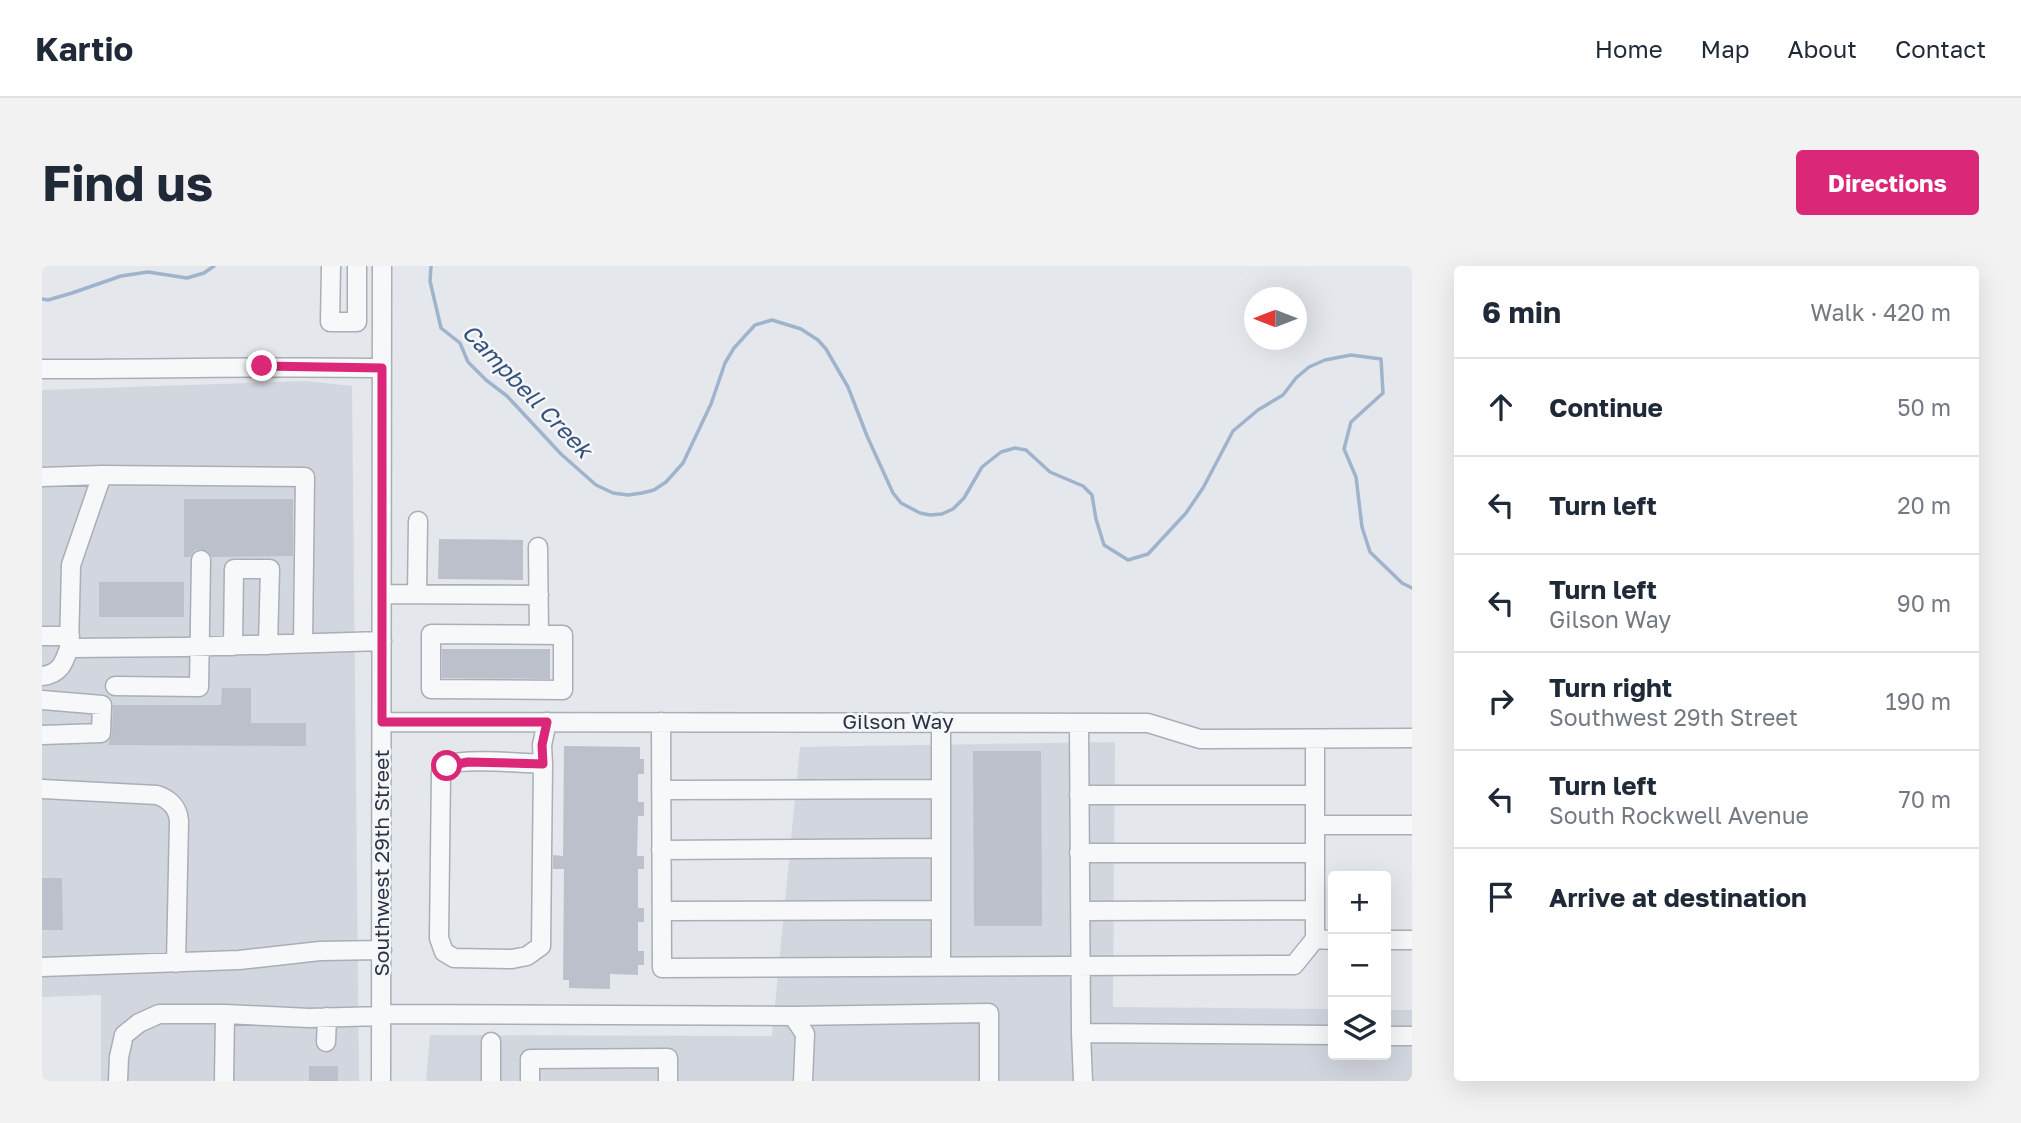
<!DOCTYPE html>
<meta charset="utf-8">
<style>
:root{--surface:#fff;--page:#f2f2f3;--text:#1f2937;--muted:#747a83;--line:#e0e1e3;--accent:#db2777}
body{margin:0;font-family:"Golos Text",sans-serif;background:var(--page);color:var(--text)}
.controls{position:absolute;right:21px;bottom:21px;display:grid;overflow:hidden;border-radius:7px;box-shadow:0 7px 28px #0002}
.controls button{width:63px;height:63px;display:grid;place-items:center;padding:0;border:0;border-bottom:2px solid var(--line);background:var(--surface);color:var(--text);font:35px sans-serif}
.compass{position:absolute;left:1202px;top:21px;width:63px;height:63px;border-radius:50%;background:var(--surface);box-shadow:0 7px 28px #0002;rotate:270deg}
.stop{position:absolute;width:21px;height:21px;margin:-16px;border:5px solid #db2777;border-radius:50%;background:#fff}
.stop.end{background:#db2777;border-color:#fff;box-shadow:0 2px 7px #0008}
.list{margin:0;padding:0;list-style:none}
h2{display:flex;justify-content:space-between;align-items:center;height:91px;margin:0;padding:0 28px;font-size:30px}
h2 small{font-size:23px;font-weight:400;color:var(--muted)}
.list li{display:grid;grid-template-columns:46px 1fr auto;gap:21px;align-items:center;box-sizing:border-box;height:98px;padding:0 28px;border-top:2px solid var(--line)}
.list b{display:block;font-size:26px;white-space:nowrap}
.list p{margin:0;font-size:23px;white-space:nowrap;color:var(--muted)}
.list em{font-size:23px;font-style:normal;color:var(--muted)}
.icon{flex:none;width:38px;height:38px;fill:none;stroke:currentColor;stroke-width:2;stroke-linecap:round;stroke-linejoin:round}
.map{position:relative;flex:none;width:1370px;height:815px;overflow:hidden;border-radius:7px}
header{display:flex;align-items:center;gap:42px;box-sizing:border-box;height:98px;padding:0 35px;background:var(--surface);border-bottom:2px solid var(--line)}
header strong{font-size:33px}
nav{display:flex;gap:38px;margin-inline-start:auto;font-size:24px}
.intro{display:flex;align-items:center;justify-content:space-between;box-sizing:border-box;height:168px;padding:0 42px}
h1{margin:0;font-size:49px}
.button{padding:18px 32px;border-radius:7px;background:var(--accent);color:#fff;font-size:24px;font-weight:700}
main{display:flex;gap:42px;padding:0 42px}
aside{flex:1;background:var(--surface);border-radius:7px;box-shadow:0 7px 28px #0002}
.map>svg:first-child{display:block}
</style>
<header>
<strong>Kartio</strong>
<nav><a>Home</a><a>Map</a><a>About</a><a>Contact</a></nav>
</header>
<div class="intro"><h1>Find us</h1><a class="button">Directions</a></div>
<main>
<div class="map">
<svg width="1370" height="815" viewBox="0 0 1370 815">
<rect width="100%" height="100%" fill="#e4e7ec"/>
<path fill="#d2d6de" d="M263 115 310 120 317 815H59V729L0 731V124Z
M1073 476 1071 741 1291 743V789H1344V744H1370V815H384L388 769 730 770 758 481Z"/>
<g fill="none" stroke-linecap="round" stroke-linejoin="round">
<path stroke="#9fb4cc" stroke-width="3.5" d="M389 0 388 15 399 62 418 77 426 96 444 114 465 130 519 188 554 219 571 227 586 229 600 227 612 224 624 216 641 197 669 138 683 97 692 82 713 59 730 54 759 63 776 74 784 83 806 121 825 170 851 227 859 237 878 247 888 249 900 248 911 243 922 232 940 201 959 186 973 182 984 184 1008 206 1041 220 1050 229 1054 253 1062 279 1086 294 1106 288 1144 247 1161 222 1191 165 1216 144 1241 129 1254 112 1267 101 1283 94 1309 89 1339 93 1341 127 1309 156 1302 183 1314 211 1320 261 1328 286 1360 317 1370 322
M0 33 6 34 30 27 79 10 106 6 145 12 162 7 172 0"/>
</g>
<path fill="#bbc0ca" d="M142 233H251V290L170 291 165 285 158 283 153 284 148 291H142Z
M397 273 481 274V314L396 313Z
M57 316H142V351H57Z
M400 383H508V413L400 412Z
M180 422H209V457H264V480L66 479 70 467 71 439H179Z
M522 480 598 481V493H602V508H596V536H602V550H596L595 590H602V603H596V642H602V656H596V685H602V699H596V709L568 708V723L527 722V714H521L522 603H511V589L521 590Z
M931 485H999L1000 660H932Z
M0 612H20L21 664H0Z
M267 800H296V815H267Z"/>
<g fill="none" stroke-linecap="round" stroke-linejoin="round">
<defs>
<path id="minor" d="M289 0 288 56H315V0
M0 103C113 103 227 100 340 102
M60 209 29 299 27 382 142 381 340 375
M0 211 60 209 263 211 261 377
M496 281 497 369
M340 328 497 329
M375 328 376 255
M389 368 521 369V424L389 423Z
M0 370H28
M191 380 192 303H228L226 379
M0 410C18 408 22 397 27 382
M73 420 157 421 159 294
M0 434 60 439 59 467 0 469
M340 456 1106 457 1158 473 1370 472
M619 456 620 702 1252 699 1273 673
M899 456V701
M1037 457 1039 767
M1273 473V673L1291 674
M501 498C483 497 419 492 406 499 404 501 401 505 399 507L397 672 402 686 412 692 470 693 485 690 499 680 501 498 500 479 505 456
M0 523 115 529C127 533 136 541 137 555L134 697
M619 524 899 523
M1037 529H1273
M1273 559H1370
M619 584 899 582
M1037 587H1273
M620 645 899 644
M1038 645 1273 644
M1344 674H1370
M0 701 197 694 278 685 340 684
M340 748 751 750 947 747V815
M751 750 763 768 761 815
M1344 770H1370
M284 776 285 751
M449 776V815
M76 815 77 791 82 769 97 757 117 748H183L267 752 340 750
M182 815 183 748
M339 815 340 0
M488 815V793L626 792V815
M1041 815 1039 767 1291 769"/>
</defs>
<use href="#minor" stroke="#a9aeb7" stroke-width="21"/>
<use href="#minor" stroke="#f7f8fa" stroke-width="18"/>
</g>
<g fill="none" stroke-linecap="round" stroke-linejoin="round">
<path stroke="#db2777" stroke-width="9" d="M220 100 340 102V456H505L500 479 501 498 426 496 405 500"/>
</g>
<g text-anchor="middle" stroke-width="5" stroke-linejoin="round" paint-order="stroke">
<g font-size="21" fill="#2b3445" stroke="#f4f6f9">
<text x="856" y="463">Gilson Way</text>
<text transform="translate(340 597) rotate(-90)" y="7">Southwest 29th Street</text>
</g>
<g font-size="23" font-style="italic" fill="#34527a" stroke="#f4f6f9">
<text transform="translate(485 125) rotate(46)" y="8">Campbell Creek</text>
</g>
</g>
</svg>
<div class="controls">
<button>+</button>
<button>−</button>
<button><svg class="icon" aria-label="layers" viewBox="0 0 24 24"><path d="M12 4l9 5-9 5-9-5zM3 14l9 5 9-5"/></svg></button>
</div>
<svg class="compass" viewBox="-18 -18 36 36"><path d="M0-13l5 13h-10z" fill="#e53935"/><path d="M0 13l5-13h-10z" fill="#747a83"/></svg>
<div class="stop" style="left:405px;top:500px"></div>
<div class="stop end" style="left:220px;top:100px"></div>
</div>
<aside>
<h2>6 min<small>Walk · 420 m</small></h2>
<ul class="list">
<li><svg class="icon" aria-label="ahead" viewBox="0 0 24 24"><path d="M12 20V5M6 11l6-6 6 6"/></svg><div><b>Continue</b></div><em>50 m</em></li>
<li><svg class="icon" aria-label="left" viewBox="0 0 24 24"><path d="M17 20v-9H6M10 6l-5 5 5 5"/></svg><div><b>Turn left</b></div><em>20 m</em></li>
<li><svg class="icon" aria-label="left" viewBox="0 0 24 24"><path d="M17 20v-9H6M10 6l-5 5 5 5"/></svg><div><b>Turn left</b><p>Gilson Way</p></div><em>90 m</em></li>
<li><svg class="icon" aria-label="right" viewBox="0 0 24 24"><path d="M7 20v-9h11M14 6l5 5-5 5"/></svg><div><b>Turn right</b><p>Southwest 29th Street</p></div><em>190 m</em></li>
<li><svg class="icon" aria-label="left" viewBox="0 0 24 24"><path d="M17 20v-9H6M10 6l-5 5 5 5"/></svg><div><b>Turn left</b><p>South Rockwell Avenue</p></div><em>70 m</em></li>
<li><svg class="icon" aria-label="arrive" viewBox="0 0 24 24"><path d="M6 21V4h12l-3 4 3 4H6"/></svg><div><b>Arrive at destination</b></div></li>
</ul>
</aside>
</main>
